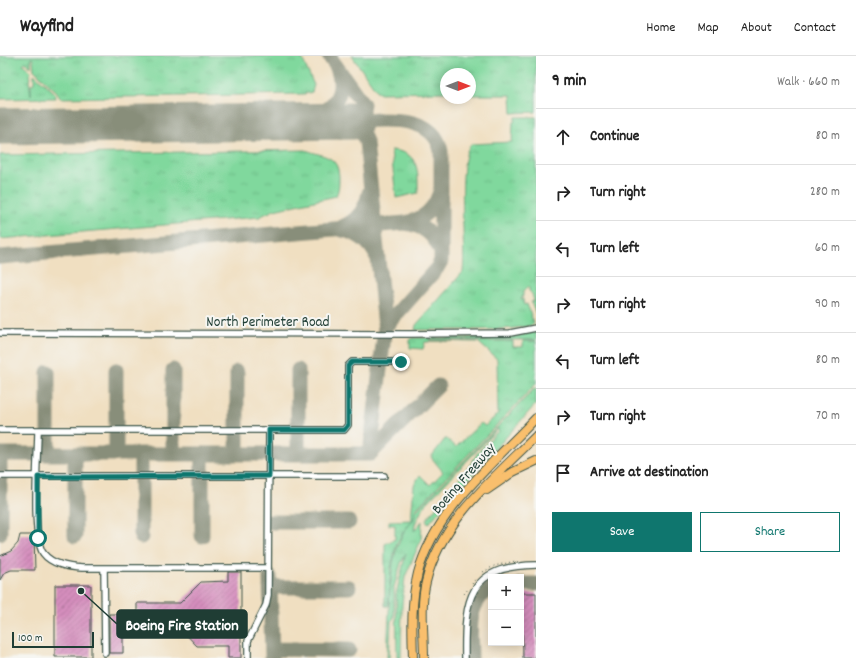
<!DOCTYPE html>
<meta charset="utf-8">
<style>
:root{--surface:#fff;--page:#f2f2f2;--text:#222;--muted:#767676;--line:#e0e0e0;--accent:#0f766e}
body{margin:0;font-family:Dekko,sans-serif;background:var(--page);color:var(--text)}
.controls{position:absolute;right:12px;bottom:12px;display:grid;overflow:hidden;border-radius:0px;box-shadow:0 2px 10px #0003}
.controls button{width:36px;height:36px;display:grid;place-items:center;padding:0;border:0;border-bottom:1px solid var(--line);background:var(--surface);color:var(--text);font:20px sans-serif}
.compass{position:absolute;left:440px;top:12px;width:36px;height:36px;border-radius:50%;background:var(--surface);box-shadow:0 2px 10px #0003;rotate:90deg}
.scale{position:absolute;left:12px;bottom:10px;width:82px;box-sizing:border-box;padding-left:4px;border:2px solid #1f3d34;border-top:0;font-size:11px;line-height:14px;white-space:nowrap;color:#1f3d34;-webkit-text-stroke:3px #f6f6f2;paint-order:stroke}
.stop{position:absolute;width:12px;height:12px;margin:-9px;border:3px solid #0f766e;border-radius:50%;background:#fff}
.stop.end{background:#0f766e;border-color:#fff;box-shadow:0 1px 4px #0008}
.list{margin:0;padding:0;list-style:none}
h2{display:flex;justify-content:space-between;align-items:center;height:52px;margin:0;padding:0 16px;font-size:17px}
h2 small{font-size:13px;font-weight:400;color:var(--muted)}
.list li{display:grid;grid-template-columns:26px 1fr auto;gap:12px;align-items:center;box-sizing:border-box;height:56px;padding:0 16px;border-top:1px solid var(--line)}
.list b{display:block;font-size:15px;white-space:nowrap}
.list em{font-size:13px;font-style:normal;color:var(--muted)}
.actions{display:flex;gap:8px;padding:12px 16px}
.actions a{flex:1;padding:9px 0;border:1px solid var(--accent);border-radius:0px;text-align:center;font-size:14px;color:var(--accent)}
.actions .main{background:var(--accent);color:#fff}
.icon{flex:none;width:22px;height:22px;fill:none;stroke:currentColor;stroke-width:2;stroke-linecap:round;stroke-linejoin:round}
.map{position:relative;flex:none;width:536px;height:602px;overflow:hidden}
header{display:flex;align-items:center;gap:24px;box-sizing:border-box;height:56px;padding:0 20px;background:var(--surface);border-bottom:1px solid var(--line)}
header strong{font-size:19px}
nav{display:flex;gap:22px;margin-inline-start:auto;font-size:14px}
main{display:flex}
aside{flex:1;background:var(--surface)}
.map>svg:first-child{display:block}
</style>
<header>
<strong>Wayfind</strong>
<nav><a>Home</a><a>Map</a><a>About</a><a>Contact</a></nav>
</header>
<main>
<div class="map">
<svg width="536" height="602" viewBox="0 0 536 602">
<defs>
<pattern id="grass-tufts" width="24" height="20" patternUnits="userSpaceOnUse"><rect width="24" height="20" fill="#80d89d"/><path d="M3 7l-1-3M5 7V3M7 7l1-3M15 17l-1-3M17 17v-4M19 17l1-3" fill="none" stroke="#6eba88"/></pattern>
<pattern id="building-hatch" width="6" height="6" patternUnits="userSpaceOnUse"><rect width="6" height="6" fill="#d58ebd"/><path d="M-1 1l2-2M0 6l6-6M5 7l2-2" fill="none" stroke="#ac759a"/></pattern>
</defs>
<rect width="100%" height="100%" fill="#f6f6f2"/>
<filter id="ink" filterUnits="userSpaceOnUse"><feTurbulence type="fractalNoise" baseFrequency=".025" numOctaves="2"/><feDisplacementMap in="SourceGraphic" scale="8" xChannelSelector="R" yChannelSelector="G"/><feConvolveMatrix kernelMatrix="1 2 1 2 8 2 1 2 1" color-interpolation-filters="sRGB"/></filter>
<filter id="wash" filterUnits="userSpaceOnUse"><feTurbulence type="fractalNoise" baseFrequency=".012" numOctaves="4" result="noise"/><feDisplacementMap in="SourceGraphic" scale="16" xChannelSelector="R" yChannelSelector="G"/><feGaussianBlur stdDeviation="0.9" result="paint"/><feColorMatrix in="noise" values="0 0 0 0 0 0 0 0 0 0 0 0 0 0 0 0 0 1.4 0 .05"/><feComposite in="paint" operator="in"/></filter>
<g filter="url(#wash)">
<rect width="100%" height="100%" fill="#f0dfc1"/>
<path fill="url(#grass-tufts)" stroke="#508a68" d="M0 0H301L314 29 312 36 304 38 60 42 57 36 34 14 33 3 31 2V11L25 6 23 8 31 15 29 25 31 39V28L34 27V18L55 37 56 42 0 43Z
M352 0H536V56L512 57 511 39H470V18H446V36L378 37Z
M515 61H536V258L531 246 534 245 532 238 529 235V232L527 231 523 236V240L521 243H523L524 249 527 248 534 268C520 276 436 273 415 274L416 269 463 216C466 190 456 104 471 88L512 86 513 66 515 65Z
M306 94C324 101 338 99 339 121 339 129 339 133 336 140L274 154 259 161 0 183V99Z
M391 94C420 96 418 115 418 137L396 142Z
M536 276V284L430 283 429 286H425L423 293 410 292V284L412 282 511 281Z
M430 285H513V291H523V285H536V328L416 453 414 457 536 331V348L428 468 426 464 470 409 479 395 498 375V372L424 450 415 468 414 475 422 465 421 484 405 521 402 549 401 602H397L396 538 406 497 401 507 394 531V562L391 565 389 602H387L390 532 393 507 397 491 405 474 414 463 415 457 412 466 405 473 396 489 391 512 388 550H385V488L395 483V469H389V465L411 464 414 429 420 419 430 429 443 416 431 401 445 383H447L456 391 481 367 485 370 498 358 497 303 478 286Z"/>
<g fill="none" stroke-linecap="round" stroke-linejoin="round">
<path stroke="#888e7a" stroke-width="15" d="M329 0 363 48 361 59 354 65
M354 65C382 64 434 57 441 95V205L437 212 385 271
M302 66C327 56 349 43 337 12
M405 167C423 169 435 179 441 196
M342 171C358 165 366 153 369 137
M342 174C358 177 370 186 377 201
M0 201 405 167C425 163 436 152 441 132
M116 314V398
M173 314V397
M298 314V398
M237 316V398
M0 398H370L385 271 366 86 360 70 354 65
M48 398V316
M370 398 438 330
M270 466H349
M0 477V398
M75 480V398
M202 480V398
M141 481V398
M270 521 272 602
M521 528H536
M270 531H349
M272 593 349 594
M471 602C471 575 465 548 491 532"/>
<path stroke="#888e7a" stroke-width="37" d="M0 70 354 65"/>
</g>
<g id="blocks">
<path fill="url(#building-hatch)" d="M20 479H34L35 514H11L4 517 0 524V500L11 495 18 487Z
M228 516H241V602H228V590H197L180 572H137V547H180L201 526 228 525Z
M55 529H91V601H55Z
M522 537H536V602H523Z
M109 558H123V597H109Z"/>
</g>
</g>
<g filter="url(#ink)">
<use href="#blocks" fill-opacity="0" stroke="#3e5549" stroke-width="1"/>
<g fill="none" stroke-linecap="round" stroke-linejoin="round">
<defs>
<path id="minor" d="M0 277 410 278 510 277 536 272
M0 374H344L348 369V310L352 306H401
M38 374C38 399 31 479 43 497 52 509 69 511 82 512H268
M0 420H384
M104 512 105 597
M248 602V585L266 549 268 539 269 374
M465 602C464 543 468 510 536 509"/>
<path id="highway" d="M487 434 513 416 536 405
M413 602C412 574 411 545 418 517 434 456 493 407 536 362
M424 602C424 577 420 550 426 526 440 466 494 422 536 380"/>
</defs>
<use href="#minor" stroke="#3e5549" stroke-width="8"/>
<use href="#highway" stroke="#3e5549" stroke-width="10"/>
<path stroke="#3e5549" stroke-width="1" stroke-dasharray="1 3" stroke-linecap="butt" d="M483 516 494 510 515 505
M472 528 476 522
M464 538 469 532"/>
<use href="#minor" stroke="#fff" stroke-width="5.5"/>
<use href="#highway" stroke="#f9bf6d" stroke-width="8"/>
</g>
</g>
<g fill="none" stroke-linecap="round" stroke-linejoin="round" filter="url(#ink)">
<path stroke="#0f766e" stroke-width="5" d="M38 482V421L269 420V374H344L348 369V310L352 306H401"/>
</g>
<g text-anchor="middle" stroke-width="4" stroke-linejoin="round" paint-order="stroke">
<g font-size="15" fill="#1f3d34" stroke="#f6f6f2">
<text x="268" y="270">North Perimeter Road</text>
<text transform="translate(463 422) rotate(-49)" y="5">Boeing Freeway</text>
</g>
</g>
<path fill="none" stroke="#1f3d34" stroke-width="1.5" d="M81 535L117 568"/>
<circle fill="#1f3d34" stroke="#f6f6f2" stroke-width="1.5" cx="81" cy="535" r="4"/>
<rect fill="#1f3d34" stroke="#1f3d34" stroke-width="1.5" x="117" y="554" width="130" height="28" rx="4"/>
<g font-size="16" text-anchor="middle" font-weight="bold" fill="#fff">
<text x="182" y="574">Boeing Fire Station</text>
</g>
</svg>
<div class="controls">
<button>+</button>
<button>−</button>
</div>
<svg class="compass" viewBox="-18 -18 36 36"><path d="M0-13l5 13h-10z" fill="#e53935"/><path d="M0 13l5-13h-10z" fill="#767676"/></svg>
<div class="scale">100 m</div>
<div class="stop" style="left:38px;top:482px"></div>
<div class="stop end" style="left:401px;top:306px"></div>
</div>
<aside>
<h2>9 min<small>Walk · 660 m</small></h2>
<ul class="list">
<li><svg class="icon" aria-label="ahead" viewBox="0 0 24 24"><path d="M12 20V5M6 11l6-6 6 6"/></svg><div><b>Continue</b></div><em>80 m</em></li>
<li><svg class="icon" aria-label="right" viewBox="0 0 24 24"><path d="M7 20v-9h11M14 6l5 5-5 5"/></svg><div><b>Turn right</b></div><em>280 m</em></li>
<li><svg class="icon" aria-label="left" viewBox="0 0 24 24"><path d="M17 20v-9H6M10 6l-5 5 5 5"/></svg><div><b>Turn left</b></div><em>60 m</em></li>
<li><svg class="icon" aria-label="right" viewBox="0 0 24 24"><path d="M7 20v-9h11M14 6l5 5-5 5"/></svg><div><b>Turn right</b></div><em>90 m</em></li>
<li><svg class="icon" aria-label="left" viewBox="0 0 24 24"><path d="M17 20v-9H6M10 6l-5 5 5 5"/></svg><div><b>Turn left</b></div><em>80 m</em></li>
<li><svg class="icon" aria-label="right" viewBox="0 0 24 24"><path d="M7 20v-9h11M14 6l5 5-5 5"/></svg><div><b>Turn right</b></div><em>70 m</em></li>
<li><svg class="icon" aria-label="arrive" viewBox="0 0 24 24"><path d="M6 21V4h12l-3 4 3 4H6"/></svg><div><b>Arrive at destination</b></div></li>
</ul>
<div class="actions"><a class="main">Save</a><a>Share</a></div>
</aside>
</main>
